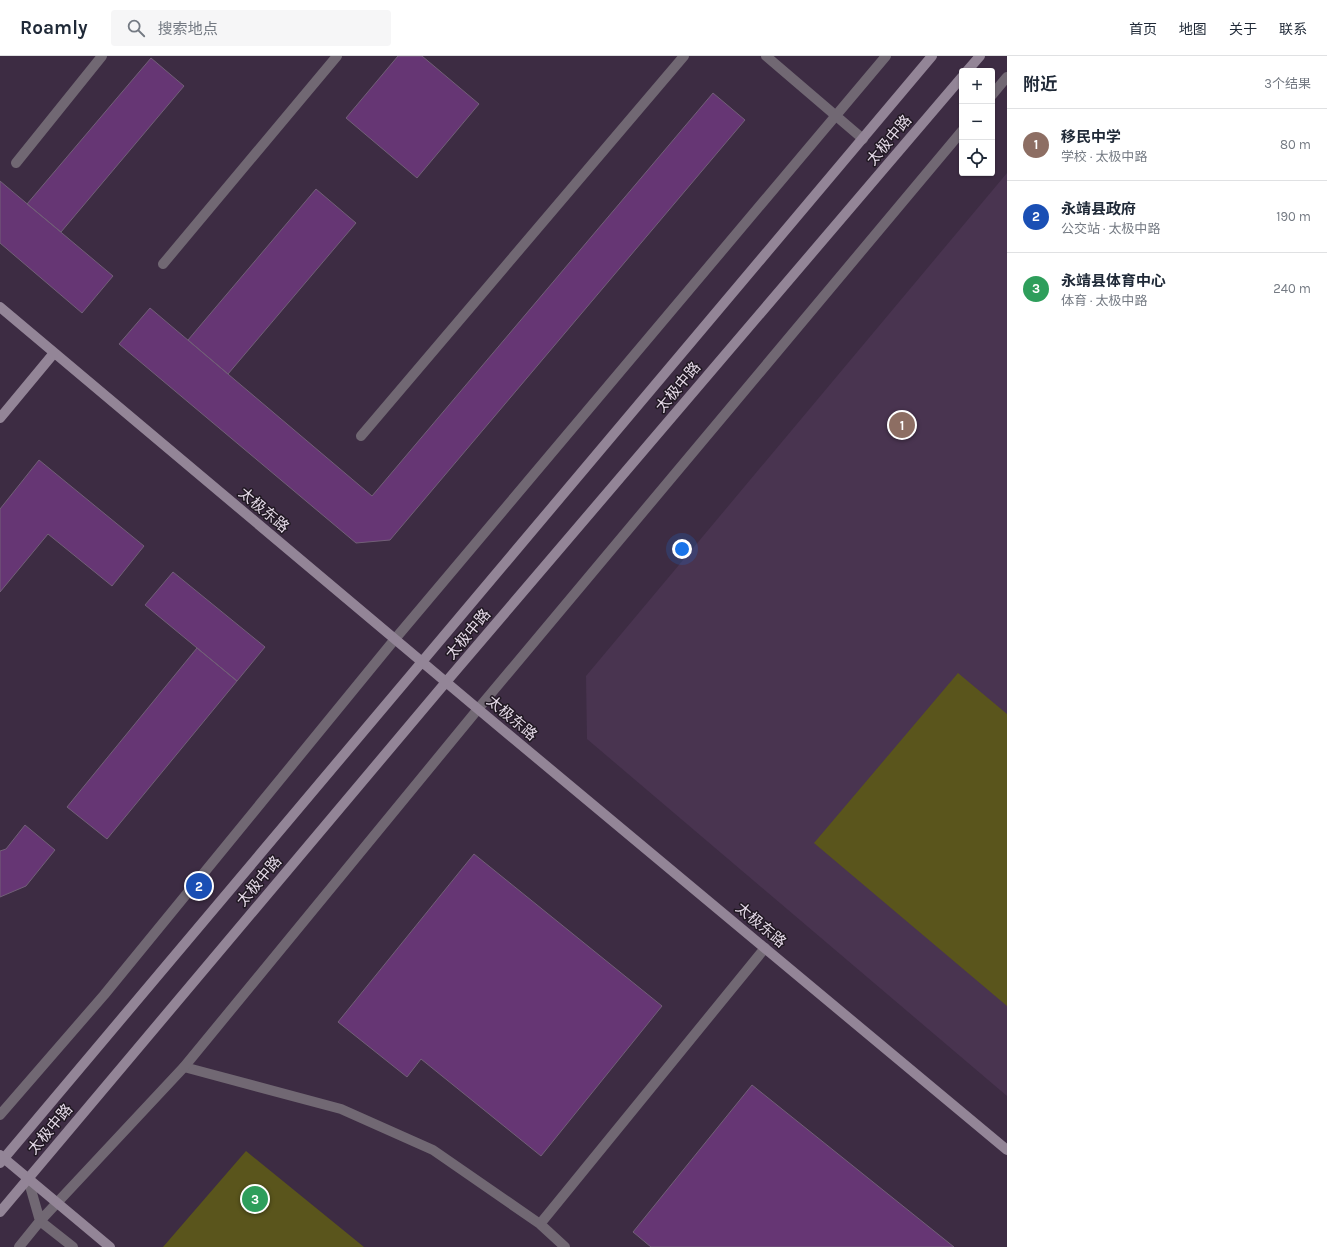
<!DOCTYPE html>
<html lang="zh">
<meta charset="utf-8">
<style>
:root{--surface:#fff;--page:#f6f6f7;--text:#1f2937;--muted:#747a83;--line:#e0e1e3;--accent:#6b6b39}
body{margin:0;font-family:Karla,"Noto Sans SC",sans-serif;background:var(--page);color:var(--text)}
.controls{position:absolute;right:12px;top:12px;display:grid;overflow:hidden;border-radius:4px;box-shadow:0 1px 3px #0004}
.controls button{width:36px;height:36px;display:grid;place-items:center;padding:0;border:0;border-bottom:1px solid var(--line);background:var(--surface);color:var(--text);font:20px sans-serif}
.you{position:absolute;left:682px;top:493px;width:14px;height:14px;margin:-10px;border:3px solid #fff;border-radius:50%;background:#1a73e8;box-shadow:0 0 0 6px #1a73e833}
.badge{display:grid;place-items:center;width:26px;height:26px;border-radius:50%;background:var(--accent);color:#fff;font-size:13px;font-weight:700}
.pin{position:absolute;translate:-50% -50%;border:2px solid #fff;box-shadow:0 1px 4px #0006}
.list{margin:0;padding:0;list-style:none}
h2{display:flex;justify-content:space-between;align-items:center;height:52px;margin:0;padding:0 16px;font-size:17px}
h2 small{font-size:13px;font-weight:400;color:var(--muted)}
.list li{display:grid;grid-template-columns:26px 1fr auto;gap:12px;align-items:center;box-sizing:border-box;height:72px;padding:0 16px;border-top:1px solid var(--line)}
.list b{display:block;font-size:15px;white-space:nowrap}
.list p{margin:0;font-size:13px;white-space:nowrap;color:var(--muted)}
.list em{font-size:13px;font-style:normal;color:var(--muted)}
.icon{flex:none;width:22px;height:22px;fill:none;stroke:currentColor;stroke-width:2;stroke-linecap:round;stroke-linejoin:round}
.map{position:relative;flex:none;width:1007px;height:1191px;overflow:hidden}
header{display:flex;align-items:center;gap:24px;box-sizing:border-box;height:56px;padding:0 20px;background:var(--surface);border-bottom:1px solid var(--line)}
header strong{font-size:19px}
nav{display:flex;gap:22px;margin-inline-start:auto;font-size:14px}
.search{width:280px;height:36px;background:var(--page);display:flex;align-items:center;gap:10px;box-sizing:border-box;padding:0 14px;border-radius:4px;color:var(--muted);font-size:15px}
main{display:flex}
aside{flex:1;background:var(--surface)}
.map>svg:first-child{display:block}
</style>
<header>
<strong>Roamly</strong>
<div class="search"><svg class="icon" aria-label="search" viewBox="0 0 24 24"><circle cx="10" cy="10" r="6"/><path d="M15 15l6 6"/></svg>搜索地点</div>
<nav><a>首页</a><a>地图</a><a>关于</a><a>联系</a></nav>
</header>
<main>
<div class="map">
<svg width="1007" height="1191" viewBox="0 0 1007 1191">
<rect width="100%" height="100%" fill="#3d2c43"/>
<path fill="#493450" d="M1007 117V1040L587 683 586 620Z"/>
<path fill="#5a551c" d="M958 617 1007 658V950L814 787Z
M246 1095 364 1191H163Z"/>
<path fill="#663674" stroke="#725f78" d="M398 0H422L479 48 417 122 346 62Z
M151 2 184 30 61 176 27 148Z
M713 37 745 64 390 484 356 487 119 288 150 252 372 440Z
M0 125 113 220 82 257 0 187Z
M316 133 356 167 228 318 188 284Z
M39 404 144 490 112 530 48 478 0 536V453Z
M173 516 265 591 237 625 145 549Z
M197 592 237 625 107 783 67 751Z
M25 769 55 794 26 830 0 841V795L6 793Z
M474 798 662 950 541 1100 421 1003 407 1021 338 966Z
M752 1029 954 1191H651L633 1176Z"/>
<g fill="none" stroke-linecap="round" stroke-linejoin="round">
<path stroke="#716873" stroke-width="10" d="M184 1011 341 1053 433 1094 540 1168 565 1191
M540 1168 765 892"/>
<path stroke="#716873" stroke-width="10" d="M766 0 863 83
M992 39 1007 21
M16 107 102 0
M163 208 337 0
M361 380 684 0
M0 1059 104 939 395 583 886 0
M28 1123 40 1165 73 1191
M19 1191 40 1165 184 1011 478 653 962 75"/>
<path stroke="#938597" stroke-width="10" d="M967 15 980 0
M0 251 478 653 1007 1094
M0 362 54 297
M0 1099 110 1191
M0 1107 932 0
M0 1156 446 626 962 21"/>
</g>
<g text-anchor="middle" stroke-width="3" stroke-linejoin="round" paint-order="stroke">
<g font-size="15" fill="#e6dbe9" stroke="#201822">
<text transform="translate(889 84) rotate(-50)" y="5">太极中路</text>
<text transform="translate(678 331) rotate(-50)" y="5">太极中路</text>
<text transform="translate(264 454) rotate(40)" y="5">太极东路</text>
<text transform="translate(468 578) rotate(-50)" y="5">太极中路</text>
<text transform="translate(512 662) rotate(40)" y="5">太极东路</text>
<text transform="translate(259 825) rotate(-50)" y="5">太极中路</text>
<text transform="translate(761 869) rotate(40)" y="5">太极东路</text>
<text transform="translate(50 1073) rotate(-50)" y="5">太极中路</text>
</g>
</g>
</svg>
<div class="controls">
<button>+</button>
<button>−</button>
<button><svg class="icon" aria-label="locate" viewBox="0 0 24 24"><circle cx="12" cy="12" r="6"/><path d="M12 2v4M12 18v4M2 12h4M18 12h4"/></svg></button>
</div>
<div class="you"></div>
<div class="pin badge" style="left:902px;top:369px;background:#8d6e63">1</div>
<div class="pin badge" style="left:199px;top:830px;background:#1a4fb4">2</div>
<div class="pin badge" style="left:255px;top:1143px;background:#2e9e5b">3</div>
</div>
<aside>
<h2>附近<small>3个结果</small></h2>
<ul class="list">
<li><span class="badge" style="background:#8d6e63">1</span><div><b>移民中学</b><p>学校 · 太极中路</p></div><em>80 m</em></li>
<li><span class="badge" style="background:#1a4fb4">2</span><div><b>永靖县政府</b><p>公交站 · 太极中路</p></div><em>190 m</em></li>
<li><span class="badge" style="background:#2e9e5b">3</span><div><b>永靖县体育中心</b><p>体育 · 太极中路</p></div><em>240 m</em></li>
</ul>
</aside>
</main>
